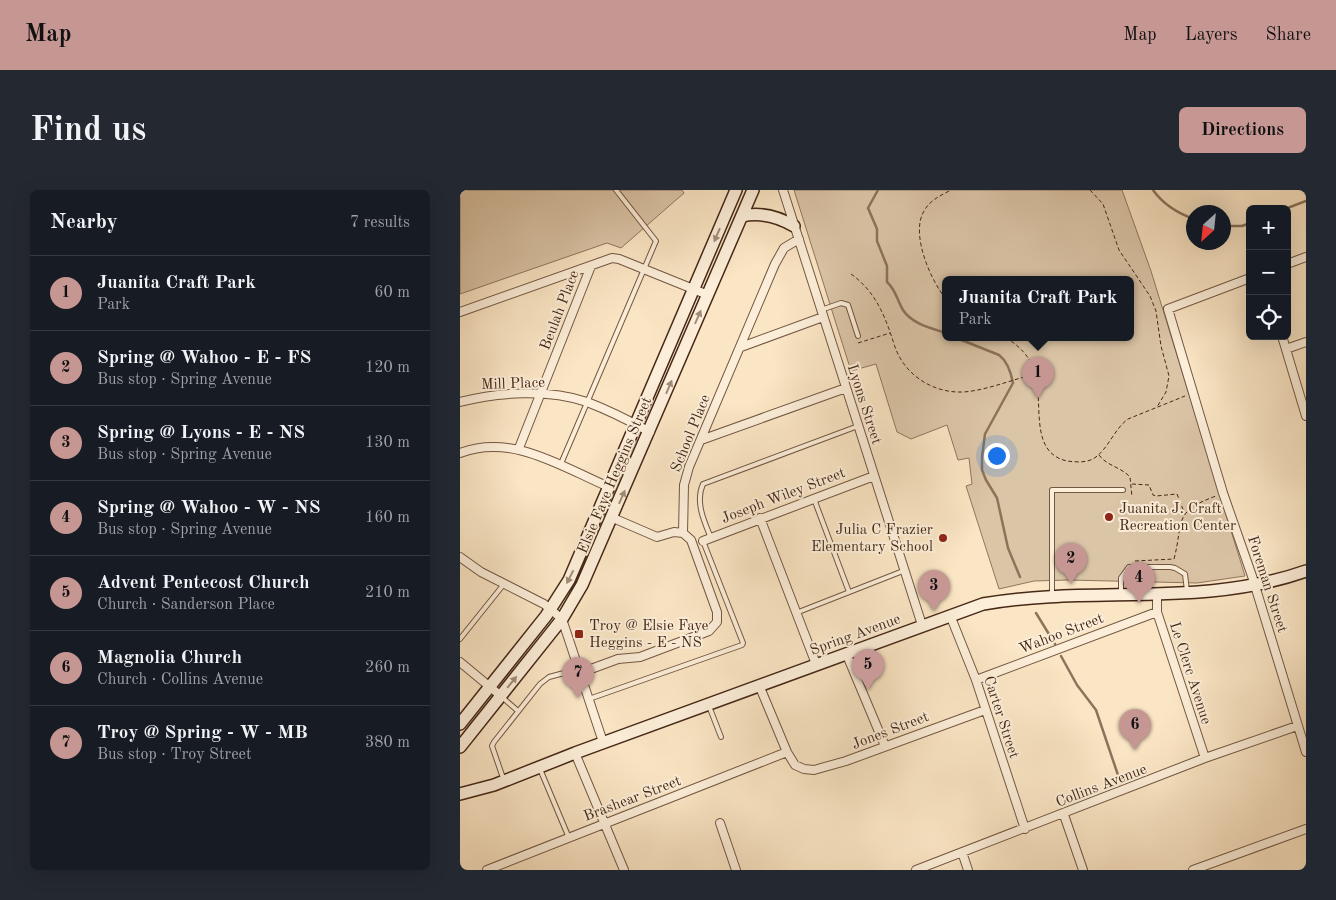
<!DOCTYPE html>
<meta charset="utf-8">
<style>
:root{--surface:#171b24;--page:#242831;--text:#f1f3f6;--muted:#9ea1a6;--line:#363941;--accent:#c59692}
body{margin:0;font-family:"Old Standard TT",serif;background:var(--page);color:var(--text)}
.controls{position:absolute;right:15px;top:15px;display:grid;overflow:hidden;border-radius:8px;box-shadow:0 5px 20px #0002}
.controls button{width:45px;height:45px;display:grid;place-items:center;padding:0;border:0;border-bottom:1px solid var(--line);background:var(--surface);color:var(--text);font:25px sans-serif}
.compass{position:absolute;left:726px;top:15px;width:45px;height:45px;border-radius:50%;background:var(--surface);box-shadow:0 5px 20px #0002;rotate:207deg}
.you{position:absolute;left:536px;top:265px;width:18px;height:18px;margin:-12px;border:4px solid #fff;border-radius:50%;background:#1a73e8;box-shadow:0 0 0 8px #1a73e833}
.badge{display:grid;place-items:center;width:32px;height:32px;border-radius:50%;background:var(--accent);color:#111;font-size:16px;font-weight:700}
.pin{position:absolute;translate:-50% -41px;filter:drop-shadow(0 1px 2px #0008)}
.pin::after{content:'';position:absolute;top:26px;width:18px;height:15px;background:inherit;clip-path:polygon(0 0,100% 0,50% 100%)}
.popup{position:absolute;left:482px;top:86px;width:192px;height:65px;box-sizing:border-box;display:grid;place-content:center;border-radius:8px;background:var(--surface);filter:drop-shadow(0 1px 4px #0005);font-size:16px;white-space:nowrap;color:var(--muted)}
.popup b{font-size:19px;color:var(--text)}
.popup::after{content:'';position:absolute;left:50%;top:100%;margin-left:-10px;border:10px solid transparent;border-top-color:var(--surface)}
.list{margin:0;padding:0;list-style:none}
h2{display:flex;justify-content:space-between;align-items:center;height:65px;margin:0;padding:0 20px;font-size:21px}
h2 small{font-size:16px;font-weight:400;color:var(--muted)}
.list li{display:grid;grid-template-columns:32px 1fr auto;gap:15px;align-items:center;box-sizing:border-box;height:75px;padding:0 20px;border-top:1px solid var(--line)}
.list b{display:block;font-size:19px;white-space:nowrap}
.list p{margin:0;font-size:16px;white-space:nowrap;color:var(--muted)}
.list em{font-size:16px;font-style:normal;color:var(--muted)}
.icon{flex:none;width:28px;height:28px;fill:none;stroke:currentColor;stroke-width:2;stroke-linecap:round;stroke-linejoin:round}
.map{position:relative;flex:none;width:846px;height:680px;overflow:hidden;border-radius:8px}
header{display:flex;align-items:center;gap:30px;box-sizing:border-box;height:70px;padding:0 25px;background:var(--accent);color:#111}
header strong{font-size:24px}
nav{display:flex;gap:28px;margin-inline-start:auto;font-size:18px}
.intro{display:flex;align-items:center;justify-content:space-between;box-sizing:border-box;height:120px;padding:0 30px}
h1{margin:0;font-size:35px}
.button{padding:12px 22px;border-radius:8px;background:var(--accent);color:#111;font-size:18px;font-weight:700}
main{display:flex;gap:30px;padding:0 30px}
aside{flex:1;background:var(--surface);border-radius:8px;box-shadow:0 5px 20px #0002}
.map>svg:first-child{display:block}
</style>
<header>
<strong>Map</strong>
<nav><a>Map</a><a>Layers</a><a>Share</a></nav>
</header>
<div class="intro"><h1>Find us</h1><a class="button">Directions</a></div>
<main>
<aside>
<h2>Nearby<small>7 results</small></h2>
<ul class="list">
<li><span class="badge">1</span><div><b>Juanita Craft Park</b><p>Park</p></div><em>60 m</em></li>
<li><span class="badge">2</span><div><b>Spring @ Wahoo - E - FS</b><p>Bus stop · Spring Avenue</p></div><em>120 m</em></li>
<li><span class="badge">3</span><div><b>Spring @ Lyons - E - NS</b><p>Bus stop · Spring Avenue</p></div><em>130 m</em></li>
<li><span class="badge">4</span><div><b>Spring @ Wahoo - W - NS</b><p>Bus stop · Spring Avenue</p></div><em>160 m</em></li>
<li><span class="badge">5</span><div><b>Advent Pentecost Church</b><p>Church · Sanderson Place</p></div><em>210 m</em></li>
<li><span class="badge">6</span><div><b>Magnolia Church</b><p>Church · Collins Avenue</p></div><em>260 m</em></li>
<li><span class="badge">7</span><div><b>Troy @ Spring - W - MB</b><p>Bus stop · Troy Street</p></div><em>380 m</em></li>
</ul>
</aside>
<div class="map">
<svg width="846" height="680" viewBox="0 0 846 680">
<rect width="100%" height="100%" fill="#fae5c4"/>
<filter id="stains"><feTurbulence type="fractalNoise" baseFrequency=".004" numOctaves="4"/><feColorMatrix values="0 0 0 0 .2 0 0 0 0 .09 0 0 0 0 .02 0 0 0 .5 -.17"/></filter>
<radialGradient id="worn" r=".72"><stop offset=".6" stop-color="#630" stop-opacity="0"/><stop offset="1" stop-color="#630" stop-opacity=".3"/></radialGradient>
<path fill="#dbc5a7" stroke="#90765f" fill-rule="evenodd" d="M0 0H222L224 3 161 58 147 53 0 104Z
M334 0H662L691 81 785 386 737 393 608 390 574 391 539 399 506 296 512 294 509 268 498 270 487 235 451 249 437 242 416 174 391 181ZM486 89H670V147H486Z"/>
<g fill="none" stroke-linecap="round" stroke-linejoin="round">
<path stroke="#8d735b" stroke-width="2.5" d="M418 0 408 18 417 39V51L427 76V92C436 100 437 110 443 120 452 134 471 138 486 143
M693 0C703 14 717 23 734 29
M825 19 846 11
M764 36H782L790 33
M494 147 539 165C548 172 551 182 553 193L525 244 522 267V280L526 290 537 308 548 358 560 387
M576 423 595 454
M601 466 617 495 636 520 660 591"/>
<defs>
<path id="lane" d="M361 120 381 113 388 115 398 146
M100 276 196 51 156 0
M354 309 389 402
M251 348C244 331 235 312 243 294L398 236
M661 403V388L669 377H710L715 378 725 384 727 401
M592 405V300H663
M336 423 443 381
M0 449 44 394
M43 508 58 521
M129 509 282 455 283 453 243 351
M249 516 261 547
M80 579 109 648
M43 588 32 556 34 552 80 494 89 487 119 479"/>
<path id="street" d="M323 0 462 435
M827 74 846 67
M790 88 708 119 763 303 792 386 846 562
M0 122 152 68 159 69 248 105
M822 146 846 226
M281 157 363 127
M826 159 846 152
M0 212C39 202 88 199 127 212 148 220 170 231 190 242
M241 250 386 198
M59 258 131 76
M0 263C52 243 102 277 149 297
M153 328 197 347 214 342 223 343
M300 328 356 474
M243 351 414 286
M0 367 21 382 84 414 102 429 143 552
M697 405V422L745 568
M490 425 516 490 565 639
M386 463 425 556
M0 472 41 506
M120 483 158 469 180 467 249 441 257 432V422L231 350 223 343 224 295 229 277 315 74 324 58 339 49
M516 490 697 422
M299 495 327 562 335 575 344 579 354 580 386 571 525 520
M115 563 164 680
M604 625 623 680
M260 633 276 680
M502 662 508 680
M27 680 327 562
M456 680 745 568 837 536
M733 680 846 639"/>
<path id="secondary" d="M282 26C301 22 317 26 334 36
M0 534 86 426 109 390 276 0
M0 557 102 429 122 395 293 0
M0 604 34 595 115 563 523 414C631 395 742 418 846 381"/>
</defs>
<use href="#lane" stroke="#735742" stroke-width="6"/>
<use href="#street" stroke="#735742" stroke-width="10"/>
<use href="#secondary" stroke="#462817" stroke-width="14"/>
<path stroke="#462817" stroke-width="1" stroke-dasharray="4 2.5" stroke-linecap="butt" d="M630 0 643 14 659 60 690 106 696 121 701 156 709 186 706 202 697 217
M391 84C416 102 425 126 434 154 444 187 478 207 512 201 531 198 549 191 568 186L573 178
M486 109C471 91 450 44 464 21 470 10 480 6 491 0
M546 147C558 156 567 163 573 177 586 206 566 262 607 271 615 272 625 273 633 269 648 260 654 239 668 229L725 206
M398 153 430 143
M568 186 576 191
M639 265C647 276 661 277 670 287L672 307
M672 294 689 295 693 305 696 306 717 304 724 322
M675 371 714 369C724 331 712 322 756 306"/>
<use href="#lane" stroke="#fceed9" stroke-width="4"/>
<use href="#street" stroke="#fceed9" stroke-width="8"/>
<use href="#secondary" stroke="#fceed9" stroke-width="11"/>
</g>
<defs><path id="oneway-solid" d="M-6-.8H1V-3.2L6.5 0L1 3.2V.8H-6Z" transform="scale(1.25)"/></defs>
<g fill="#a18b78">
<use href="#oneway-solid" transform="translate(257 45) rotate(113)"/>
<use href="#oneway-solid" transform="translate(238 127) rotate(-66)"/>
<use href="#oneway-solid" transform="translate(209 197) rotate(-67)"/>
<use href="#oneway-solid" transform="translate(162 307) rotate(-66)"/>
<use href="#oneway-solid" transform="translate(110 387) rotate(117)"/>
<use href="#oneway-solid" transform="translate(52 492) rotate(-51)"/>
</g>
<g fill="#8f2418" stroke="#fceed9" stroke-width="2">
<circle cx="649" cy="327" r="5"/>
<circle cx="483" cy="348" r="5"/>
<rect x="114" y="439" width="10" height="10" rx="2.5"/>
</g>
<g text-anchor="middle" stroke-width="4" stroke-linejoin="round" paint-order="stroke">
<g font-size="15" fill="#462817" stroke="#fceed9">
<text transform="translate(99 120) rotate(-69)" y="5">Beulah Place</text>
<text transform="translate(53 193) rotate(-2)" y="5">Mill Place</text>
<text transform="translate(405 214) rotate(72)" y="5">Lyons Street</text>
<text transform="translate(230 243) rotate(-68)" y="5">School Place</text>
<text transform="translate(154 285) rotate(-67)" y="5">Elsie Faye Heggins Street</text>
<text transform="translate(323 305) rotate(-21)" y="5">Joseph Wiley Street</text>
<text transform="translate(808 394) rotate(72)" y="5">Foreman Street</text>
<text transform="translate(601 443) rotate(-21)" y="5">Wahoo Street</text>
<text transform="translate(395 444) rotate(-20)" y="5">Spring Avenue</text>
<text transform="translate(731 483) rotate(72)" y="5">Le Clerc Avenue</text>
<text transform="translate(542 527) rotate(72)" y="5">Carter Street</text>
<text transform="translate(430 540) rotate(-21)" y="5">Jones Street</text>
<text transform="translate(641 595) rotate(-21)" y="5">Collins Avenue</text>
<text transform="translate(172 608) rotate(-21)" y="5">Brashear Street</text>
</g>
<g font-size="15" fill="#462817" stroke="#fceed9" text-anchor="start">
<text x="659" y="323">Juanita J. Craft<tspan x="659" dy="17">Recreation Center</tspan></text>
<text x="473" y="344" text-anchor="end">Julia C Frazier<tspan x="473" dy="17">Elementary School</tspan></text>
<text x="129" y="440">Troy @ Elsie Faye<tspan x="129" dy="17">Heggins - E - NS</tspan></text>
</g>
</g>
<rect width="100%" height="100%" filter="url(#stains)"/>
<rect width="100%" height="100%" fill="url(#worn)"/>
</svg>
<div class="controls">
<button>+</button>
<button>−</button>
<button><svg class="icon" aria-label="locate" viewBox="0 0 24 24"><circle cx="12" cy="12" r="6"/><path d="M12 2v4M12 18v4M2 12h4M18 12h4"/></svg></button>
</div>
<svg class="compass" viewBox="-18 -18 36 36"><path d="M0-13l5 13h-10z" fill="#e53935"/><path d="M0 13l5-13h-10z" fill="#9ea1a6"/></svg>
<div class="you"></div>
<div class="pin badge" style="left:578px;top:208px">1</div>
<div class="popup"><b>Juanita Craft Park</b>Park</div>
<div class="pin badge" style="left:611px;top:394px">2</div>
<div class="pin badge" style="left:474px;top:421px">3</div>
<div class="pin badge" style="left:679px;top:413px">4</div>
<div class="pin badge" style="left:408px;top:500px">5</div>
<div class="pin badge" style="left:675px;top:560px">6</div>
<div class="pin badge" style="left:118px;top:508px">7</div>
</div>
</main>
